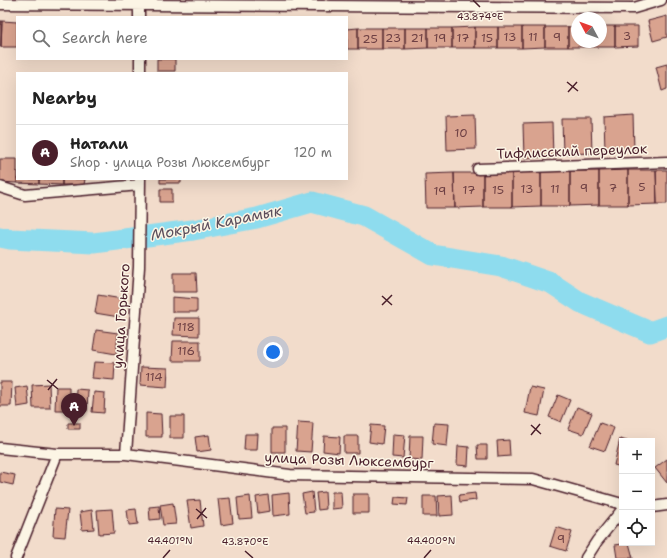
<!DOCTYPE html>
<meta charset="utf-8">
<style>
:root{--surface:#fff;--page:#f6f6f6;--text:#222;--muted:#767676;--line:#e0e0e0;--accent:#4a1f2b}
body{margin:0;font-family:"Shantell Sans",sans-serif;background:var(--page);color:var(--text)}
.controls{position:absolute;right:12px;bottom:12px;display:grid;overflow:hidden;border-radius:0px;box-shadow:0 4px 16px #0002}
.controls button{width:36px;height:36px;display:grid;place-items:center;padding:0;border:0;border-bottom:1px solid var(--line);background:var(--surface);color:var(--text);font:20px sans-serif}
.compass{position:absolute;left:571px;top:12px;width:36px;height:36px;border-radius:50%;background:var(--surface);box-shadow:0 4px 16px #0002;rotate:311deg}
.you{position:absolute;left:273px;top:352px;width:14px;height:14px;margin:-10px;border:3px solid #fff;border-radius:50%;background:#1a73e8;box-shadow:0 0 0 6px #1a73e833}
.badge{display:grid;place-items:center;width:26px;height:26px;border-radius:50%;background:var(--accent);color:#fff;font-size:13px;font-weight:700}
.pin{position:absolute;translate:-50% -33px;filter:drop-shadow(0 1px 2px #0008)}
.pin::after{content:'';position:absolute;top:21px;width:14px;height:12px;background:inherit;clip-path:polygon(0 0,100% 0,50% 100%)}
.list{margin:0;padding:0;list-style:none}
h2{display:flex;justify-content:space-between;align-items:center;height:52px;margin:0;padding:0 16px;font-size:17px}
h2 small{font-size:13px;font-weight:400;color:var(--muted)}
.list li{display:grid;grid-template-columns:26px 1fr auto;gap:12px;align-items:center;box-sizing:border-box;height:56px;padding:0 16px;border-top:1px solid var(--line)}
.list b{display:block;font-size:15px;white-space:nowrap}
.list p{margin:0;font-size:13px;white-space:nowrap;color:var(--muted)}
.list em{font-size:13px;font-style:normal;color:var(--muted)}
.icon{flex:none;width:22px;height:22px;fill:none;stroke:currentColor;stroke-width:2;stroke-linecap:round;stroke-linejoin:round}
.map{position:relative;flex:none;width:667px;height:558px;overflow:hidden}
.search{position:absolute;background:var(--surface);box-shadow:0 4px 16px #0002;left:16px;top:16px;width:332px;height:44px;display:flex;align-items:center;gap:10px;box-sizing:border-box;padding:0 14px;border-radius:0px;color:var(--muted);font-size:15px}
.panel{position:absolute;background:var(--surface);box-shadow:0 4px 16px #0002;left:16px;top:72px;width:332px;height:108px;border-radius:0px}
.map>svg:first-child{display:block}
</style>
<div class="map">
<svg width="667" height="558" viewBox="0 0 667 558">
<rect width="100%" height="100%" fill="#f2dccb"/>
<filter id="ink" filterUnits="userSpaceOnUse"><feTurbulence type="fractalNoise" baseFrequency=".025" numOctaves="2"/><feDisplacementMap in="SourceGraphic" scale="8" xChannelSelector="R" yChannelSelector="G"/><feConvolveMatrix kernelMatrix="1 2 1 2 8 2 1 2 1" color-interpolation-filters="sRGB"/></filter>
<g filter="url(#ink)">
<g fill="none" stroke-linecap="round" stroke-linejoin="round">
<path stroke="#8edcee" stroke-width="21" d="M0 237 10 239 94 243 193 230 257 218 312 202 364 216 433 255 501 266 551 283 580 302 650 332 667 326"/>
</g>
<path fill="#d9a38f" stroke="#4a1f2b" d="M667 16V37L653 41 648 21Z
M0 21H2L1 47H0Z
M2 21 17 22V47H1Z
M577 26V42H592V47H568V27Z
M601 26H615V47H592V42H601Z
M615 26H638V46L615 47Z
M475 27H498V48H475Z
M475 27V48H452V28Z
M498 27H522V48H498Z
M522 27H545V47L522 48Z
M545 27H568V47H545Z
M358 28H382V49H358Z
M358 28V49H347V29Z
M382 28H405V49H382Z
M405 28H428V48L405 49Z
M428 28H452V48H428Z
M157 59H175V71H157Z
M667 64V89L662 91 656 67Z
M475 115 476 149 447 150 446 116Z
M633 115 634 150 605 151 604 117Z
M562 119H591L592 153 563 154Z
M552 123 553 157 524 158 523 124Z
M0 159H17V183L0 182Z
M628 170H656L657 204 628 205Z
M628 170V205H599V171Z
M656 170H667V204H657Z
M17 171V179H39V184L17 183Z
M570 171V206H541V172Z
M570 171H599V205L570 206Z
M512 172H541V206L512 207Z
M512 172V207H483V173Z
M454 173H483V207L455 208Z
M454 173 455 208H426L425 174Z
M39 179H62V185L39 184Z
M62 179H85L84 185H62Z
M160 179H181V183H160Z
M160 189H172V202H160Z
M173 273H196L197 292H173Z
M98 295 122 299 119 317 95 313Z
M172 297 197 299V312H172Z
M174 318H199V336L173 335Z
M96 330 118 333 116 354 93 350Z
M173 341H200V361H172Z
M94 362 115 363 114 380 92 378Z
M141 367 168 368 167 387 140 385Z
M0 382H12L11 406H0Z
M49 384 50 408H33L32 385Z
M27 386 29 405 17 407 15 388Z
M56 387H69V410H55Z
M530 387 544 390 539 416 525 413Z
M76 389 88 390 87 411H75Z
M94 392 105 393 104 413 92 412Z
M558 395 570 400 561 422 549 417Z
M577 407 592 413 583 434 568 429Z
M146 413 161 414 162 437H146Z
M170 416H184V438H170Z
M298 422 313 423 311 452 296 451Z
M68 423H80V429H68Z
M434 423 449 424 447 446 432 444Z
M600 423 614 428 605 451 590 446Z
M371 425 384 426 382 444 369 442Z
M272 428H285V452H272Z
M245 434H258L257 450H244Z
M393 434 405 435 403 458 392 457Z
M209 435 211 450 197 452 195 437Z
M324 436 340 437 339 453 323 451Z
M344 436H358V453H344Z
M410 436H423L422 460 409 459Z
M620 439 627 441H622V467L614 465Z
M509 440 510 456 498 457 497 441Z
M477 445H487V459H478Z
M458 446 469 447 468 466 457 465Z
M667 459V483L655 468Z
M0 472 15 475 13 485 0 482Z
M312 492 314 512 305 513 302 494Z
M325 492 326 509 318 510 316 493Z
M332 492H341L342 508 332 509Z
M289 493 290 514 273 516 272 495Z
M475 493 476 500 460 502 459 495Z
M353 494H369V513H353Z
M268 495 270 511 258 513 256 497Z
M452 495 453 515 439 516 438 496Z
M250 496 252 518 239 519 237 498Z
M423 496H436L437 516H423Z
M395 497 408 498 407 505 394 504Z
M230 498 233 523 221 525 218 499Z
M200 500 203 526 191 528 187 501Z
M173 503 176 524 163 525 160 505Z
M159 506 160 519 150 520 149 507Z
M55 509 68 510 65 537 53 536Z
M112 509 114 533 99 534 97 510Z
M136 509 138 524 129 525 127 510Z
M92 510 94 529 82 530 80 512Z
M556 527 572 532 566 551 550 546Z
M629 543 633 558H617L615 545Z"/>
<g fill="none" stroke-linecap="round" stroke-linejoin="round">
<defs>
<path id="street" d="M138 0 139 6V17
M0 4 634 8 661 0
M140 59V73
M478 169 667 162
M0 187 25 195 140 185
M0 448 57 454H126L290 475 533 479 622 504
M126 454 139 267 140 179
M652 507 667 505
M16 558 57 454
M586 558 597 541 622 510"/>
</defs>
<use href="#street" stroke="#4a1f2b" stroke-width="13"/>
<use href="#street" stroke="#fcf5e5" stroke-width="10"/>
</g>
</g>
<path fill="none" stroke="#4a1f2b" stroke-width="1.5" d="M473 0 480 7M567 82 578 91M568 92 577 82M382 296 392 305M382 305 392 295M47 380 58 389M48 390 57 379M531 425 541 434M531 435 540 424M196 509 207 518M197 519 206 508M245 551 253 558M163 558 170 550M424 558 431 550"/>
<g text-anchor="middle" stroke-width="3" stroke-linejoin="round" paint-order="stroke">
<g font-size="12" fill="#6e4044">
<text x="627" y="40">3</text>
<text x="510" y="41">13</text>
<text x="533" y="41">11</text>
<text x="557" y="41">9</text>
<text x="393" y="42">23</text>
<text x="417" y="42">21</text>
<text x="440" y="42">19</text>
<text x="463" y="42">17</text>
<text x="487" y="42">15</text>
<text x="370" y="43">25</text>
<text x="461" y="137">10</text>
<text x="642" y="191">5</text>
<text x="584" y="192">9</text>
<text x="613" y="192">7</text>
<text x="527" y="193">13</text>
<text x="555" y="193">11</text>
<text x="469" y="194">17</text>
<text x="498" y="194">15</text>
<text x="440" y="195">19</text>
<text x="186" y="331">118</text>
<text x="186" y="355">116</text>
<text x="154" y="381">114</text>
<text x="561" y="543">9</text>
</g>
<g font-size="14" fill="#4a1f2b" stroke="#fcf5e5">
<text transform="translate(572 151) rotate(-2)" y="5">Тифлисский переулок</text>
<text transform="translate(121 316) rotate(-86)" y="5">улица Горького</text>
<text transform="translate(349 460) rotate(2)" y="5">улица Розы Люксембург</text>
</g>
<g font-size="15" font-style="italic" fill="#5b4e5c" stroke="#fcf5e5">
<text transform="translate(216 223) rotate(-11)" y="5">Мокрый Карамык</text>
</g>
</g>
<g font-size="10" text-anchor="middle" fill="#4a1f2b" stroke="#fcf5e5" stroke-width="3" stroke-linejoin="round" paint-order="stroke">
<text x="480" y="20">43.874°E</text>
<text x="170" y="544">44.401°N</text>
<text x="431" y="544">44.400°N</text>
<text x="245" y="545">43.870°E</text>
</g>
</svg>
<div class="controls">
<button>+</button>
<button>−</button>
<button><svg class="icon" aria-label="locate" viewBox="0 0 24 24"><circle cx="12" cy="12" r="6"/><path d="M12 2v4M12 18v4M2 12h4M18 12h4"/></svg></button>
</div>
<svg class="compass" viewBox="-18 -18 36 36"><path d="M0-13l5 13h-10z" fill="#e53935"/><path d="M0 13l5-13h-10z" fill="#767676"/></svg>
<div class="you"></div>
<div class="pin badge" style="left:74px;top:426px">A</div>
<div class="search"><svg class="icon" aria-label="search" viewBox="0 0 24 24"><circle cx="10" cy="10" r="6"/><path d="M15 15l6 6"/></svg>Search here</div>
<section class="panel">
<h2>Nearby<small></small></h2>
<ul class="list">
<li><span class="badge">A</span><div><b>Натали</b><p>Shop · улица Розы Люксембург</p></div><em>120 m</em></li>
</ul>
</section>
</div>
